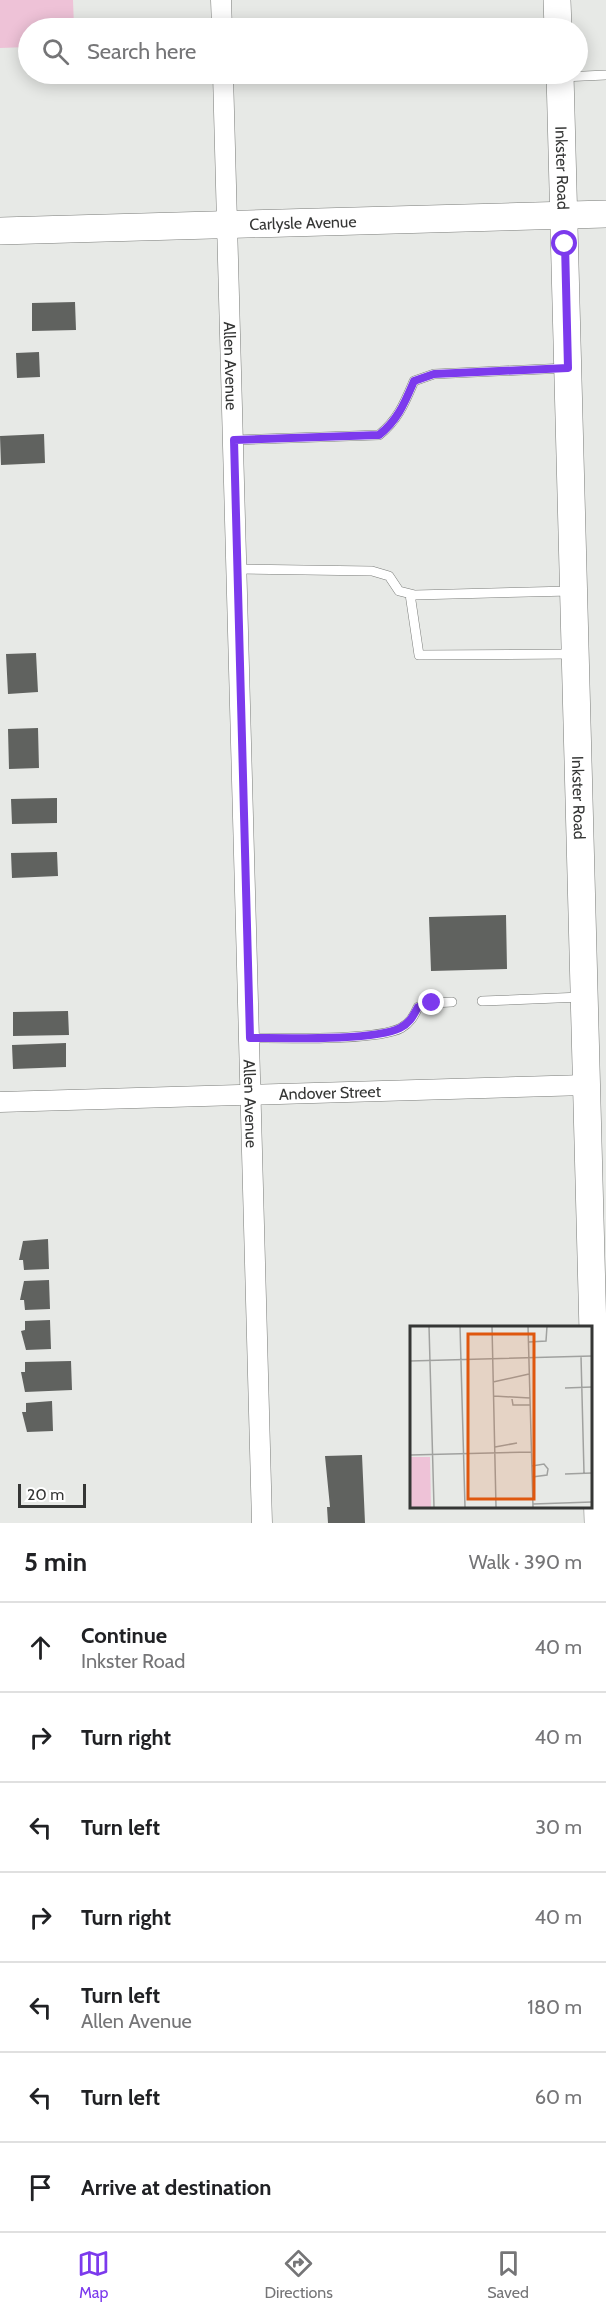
<!DOCTYPE html>
<meta charset="utf-8">
<style>
:root{--surface:#fff;--page:#f6f6f6;--text:#202124;--muted:#757577;--line:#e0e0e0;--accent:#7c3aed}
body{margin:0;font-family:Cabin,sans-serif;background:var(--page);color:var(--text)}
.scale{position:absolute;left:18px;bottom:15px;width:68px;box-sizing:border-box;padding-left:6px;border:3px solid #353635;border-top:0;font-size:16px;line-height:21px;white-space:nowrap;color:#353635;-webkit-text-stroke:4px #fff;paint-order:stroke}
.stop{position:absolute;width:18px;height:18px;margin:-14px;border:4px solid #7c3aed;border-radius:50%;background:#fff}
.stop.end{background:#7c3aed;border-color:#fff;box-shadow:0 2px 6px #0008}
.list{margin:0;padding:0;list-style:none}
h2{display:flex;justify-content:space-between;align-items:center;height:78px;margin:0;padding:0 24px;font-size:26px}
h2 small{font-size:20px;font-weight:400;color:var(--muted)}
.list li{display:grid;grid-template-columns:39px 1fr auto;gap:18px;align-items:center;box-sizing:border-box;height:90px;padding:0 24px;border-top:2px solid var(--line)}
.list b{display:block;font-size:22px;white-space:nowrap}
.list p{margin:0;font-size:20px;white-space:nowrap;color:var(--muted)}
.list em{font-size:20px;font-style:normal;color:var(--muted)}
.icon{flex:none;width:33px;height:33px;fill:none;stroke:currentColor;stroke-width:2;stroke-linecap:round;stroke-linejoin:round}
.map{position:relative;flex:none;width:606px;height:1523px;overflow:hidden}
.search{position:absolute;background:var(--surface);box-shadow:0 3px 15px #0003;left:18px;right:18px;top:18px;height:66px;display:flex;align-items:center;gap:15px;box-sizing:border-box;padding:0 21px;border-radius:33px;color:var(--muted);font-size:22px}
.sheet{height:708px;background:var(--surface)}
nav{display:flex;justify-content:space-around;align-items:center;box-sizing:border-box;height:84px;border-top:2px solid var(--line);background:var(--surface);font-size:16px;color:var(--muted)}
nav a{display:grid;justify-items:center;gap:3px}
nav .on{color:var(--accent)}
.map>svg:first-child{display:block}
</style>
<div class="map">
<svg width="606" height="1523" viewBox="0 0 606 1523">
<rect width="100%" height="100%" fill="#e7e9e6"/>
<path fill="#eec2d7" d="M0 0H73L74 28H28V47L0 48Z"/>
<path fill="#60625f" d="M75 302 76 330 32 331V303Z
M39 352 40 377 17 378 16 353Z
M44 434 45 463 1 465 0 436Z
M36 653 38 692 8 694 6 654Z
M38 728 39 768 9 769 8 729Z
M57 798V823L12 824 11 799Z
M57 852 58 876 12 878 11 853Z
M506 915 507 969 431 971 429 917Z
M68 1011 69 1035 13 1036V1012Z
M66 1043V1067L13 1069 12 1045Z
M48 1239 49 1269 24 1270 23 1260H19L23 1241Z
M49 1280 50 1309 25 1310 24 1300H20L24 1281Z
M50 1320 51 1349 26 1350 21 1331 25 1330V1321Z
M71 1361 72 1390 25 1392 21 1372H25V1362Z
M52 1401 53 1431 27 1432 22 1412H26V1403Z
M362 1455 365 1523H328L327 1507H330L325 1456Z"/>
<g fill="none" stroke-linecap="round" stroke-linejoin="round">
<defs>
<path id="lane" d="M562 77 606 75
M234 440 379 435C398 420 405 402 414 381L434 374 566 368
M237 569 372 571 389 576 399 591 415 595 571 591
M410 594 419 655 573 654
M482 1001 582 997
M250 1038C282 1038 377 1041 401 1028 410 1023 414 1016 418 1007L432 1003 452 1002"/>
<g id="street">
<path d="M221 0 222 28"/>
<path id="s1" d="M223 74 262 1523"/>
<path id="s2" d="M0 1102 586 1085"/>
</g>
<g id="secondary">
<path d="M557 0 558 28"/>
<path id="s3" d="M560 74 598 1523"/>
<path id="s4" d="M0 231 606 214"/>
</g>
</defs>
<use href="#lane" stroke="#7a7c79" stroke-width="10"/>
<use href="#street" stroke="#7a7c79" stroke-width="21"/>
<use href="#secondary" stroke="#7a7c79" stroke-width="28"/>
<use href="#lane" stroke="#fff" stroke-width="9"/>
<use href="#street" stroke="#fff" stroke-width="20"/>
<use href="#secondary" stroke="#fff" stroke-width="27"/>
</g>
<g fill="none" stroke-linecap="round" stroke-linejoin="round">
<path stroke="#7c3aed" stroke-width="8" d="M432 1003 418 1007C413 1016 410 1023 400 1028 375 1041 282 1038 250 1038L234 440 379 435C398 420 405 402 414 381L434 374 568 368 565 244"/>
</g>
<g text-anchor="middle" stroke-width="6" stroke-linejoin="round" paint-order="stroke">
<g font-size="16" fill="#353635" stroke="#fff">
<text dy="6" stroke="none"><textPath href="#s3" startOffset="94">Inkster Road</textPath></text>
<text dy="6" stroke="none"><textPath href="#s4" startOffset="303">Carlysle Avenue</textPath></text>
<text dy="6" stroke="none"><textPath href="#s1" startOffset="292">Allen Avenue</textPath></text>
<text dy="6" stroke="none"><textPath href="#s3" startOffset="724">Inkster Road</textPath></text>
<text dy="6" stroke="none"><textPath href="#s2" startOffset="330">Andover Street</textPath></text>
<text dy="6" stroke="none"><textPath href="#s1" startOffset="1030">Allen Avenue</textPath></text>
</g>
</g>
<g transform="translate(410 1326)">
<rect width="182" height="182" fill="#e7e9e6"/>
<path d="M0 131H20L21 181H0Z" fill="#eec2d7"/>
<path fill="none" stroke="#a0a19f" stroke-width="1.5" d="M19 0 24 181M50 0 55 181M82 0 86 181M118 0 123 181M119 16 136 15 137 0M171 30 174 147M0 35 182 30M83 56 119 48M155 62 182 61M84 70 120 72M102 73 103 79H120M85 121 107 117M0 129 122 126M122 140 134 138 138 143 137 149 122 151M155 148 182 147M123 178 182 176"/>
<path fill="#df570e" fill-opacity="0.15" stroke="#df570e" stroke-width="3" d="M58 8H124V173H58Z"/>
<rect width="182" height="182" fill="none" stroke="#353635" stroke-width="3"/>
</g>
</svg>
<div class="scale">20 m</div>
<div class="stop" style="left:565px;top:244px"></div>
<div class="stop end" style="left:432px;top:1003px"></div>
<div class="search"><svg class="icon" aria-label="search" viewBox="0 0 24 24"><circle cx="10" cy="10" r="6"/><path d="M15 15l6 6"/></svg>Search here</div>
</div>
<section class="sheet">
<h2>5 min<small>Walk · 390 m</small></h2>
<ul class="list">
<li><svg class="icon" aria-label="ahead" viewBox="0 0 24 24"><path d="M12 20V5M6 11l6-6 6 6"/></svg><div><b>Continue</b><p>Inkster Road</p></div><em>40 m</em></li>
<li><svg class="icon" aria-label="right" viewBox="0 0 24 24"><path d="M7 20v-9h11M14 6l5 5-5 5"/></svg><div><b>Turn right</b></div><em>40 m</em></li>
<li><svg class="icon" aria-label="left" viewBox="0 0 24 24"><path d="M17 20v-9H6M10 6l-5 5 5 5"/></svg><div><b>Turn left</b></div><em>30 m</em></li>
<li><svg class="icon" aria-label="right" viewBox="0 0 24 24"><path d="M7 20v-9h11M14 6l5 5-5 5"/></svg><div><b>Turn right</b></div><em>40 m</em></li>
<li><svg class="icon" aria-label="left" viewBox="0 0 24 24"><path d="M17 20v-9H6M10 6l-5 5 5 5"/></svg><div><b>Turn left</b><p>Allen Avenue</p></div><em>180 m</em></li>
<li><svg class="icon" aria-label="left" viewBox="0 0 24 24"><path d="M17 20v-9H6M10 6l-5 5 5 5"/></svg><div><b>Turn left</b></div><em>60 m</em></li>
<li><svg class="icon" aria-label="arrive" viewBox="0 0 24 24"><path d="M6 21V4h12l-3 4 3 4H6"/></svg><div><b>Arrive at destination</b></div></li>
</ul>
</section>
<nav>
<a class="on"><svg class="icon" aria-label="map" viewBox="0 0 24 24"><path d="M3 6l6-2 6 2 6-2v14l-6 2-6-2-6 2zM9 4v14M15 6v14"/></svg>Map</a>
<a><svg class="icon" aria-label="directions" viewBox="0 0 24 24"><path d="M12 3l9 9-9 9-9-9zM9 14v-3h6M13 9l2 2-2 2"/></svg>Directions</a>
<a><svg class="icon" aria-label="saved" viewBox="0 0 24 24"><path d="M7 4h10v16l-5-4-5 4z"/></svg>Saved</a>
</nav>
